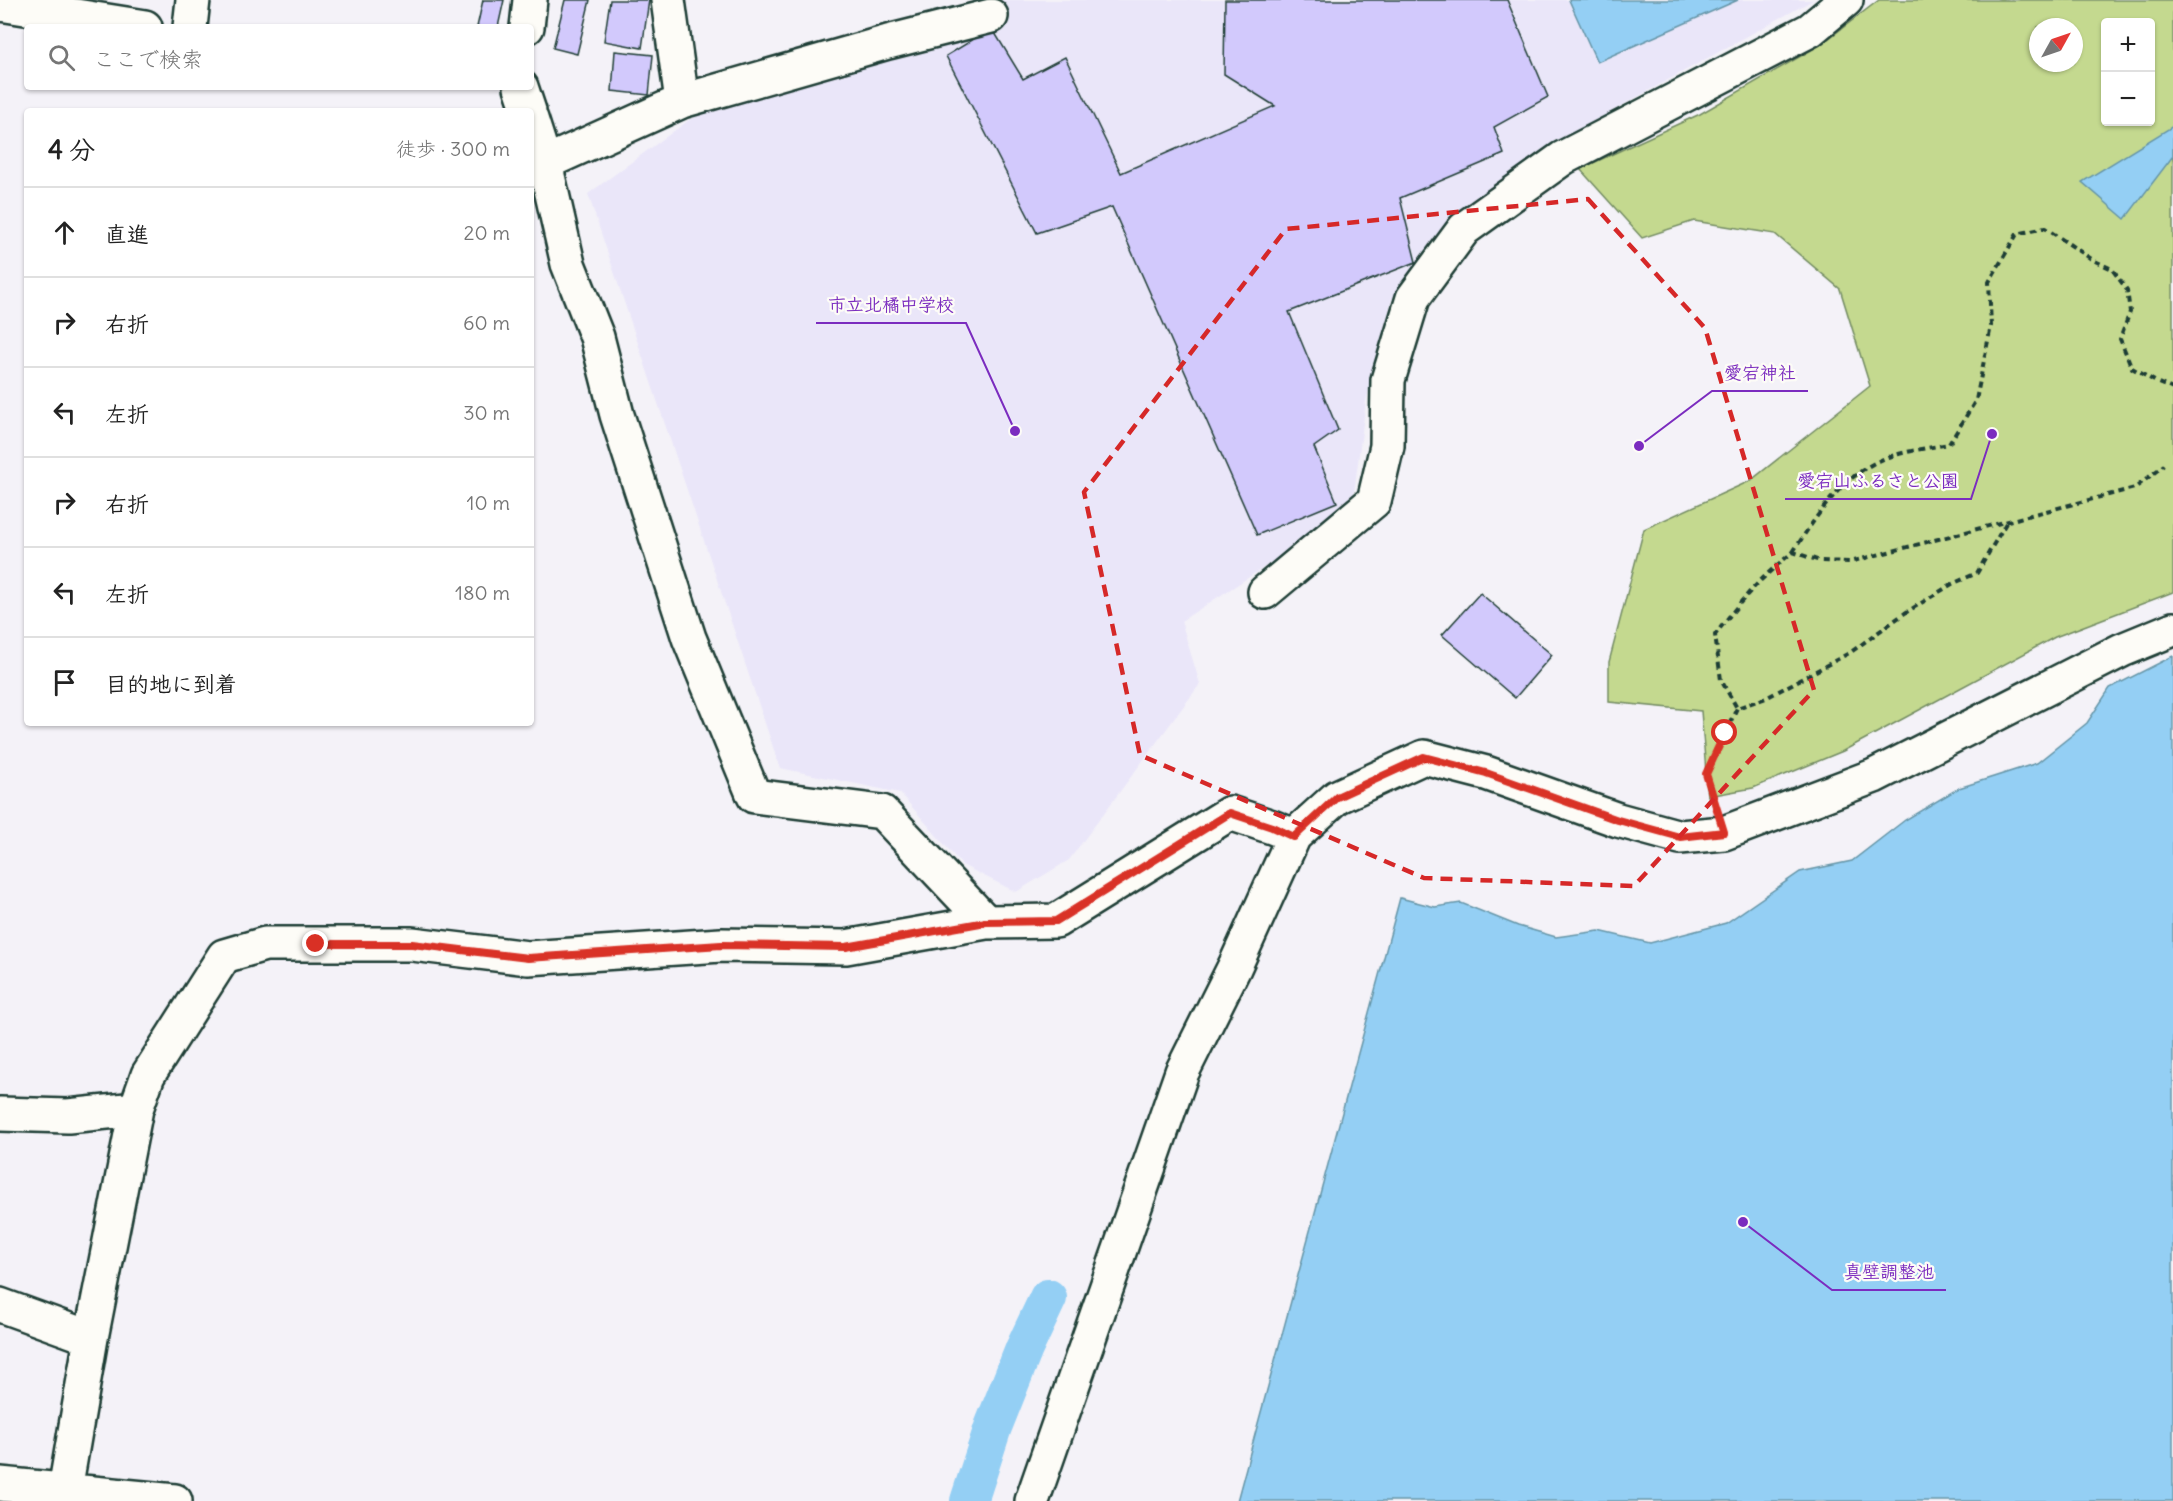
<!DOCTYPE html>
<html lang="ja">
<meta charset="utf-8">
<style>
:root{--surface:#fff;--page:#f6f6f6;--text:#222;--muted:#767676;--line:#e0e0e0}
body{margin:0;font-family:Delius,"Klee One",sans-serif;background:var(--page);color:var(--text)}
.controls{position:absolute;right:18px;top:18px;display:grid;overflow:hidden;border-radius:6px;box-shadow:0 2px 4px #0004}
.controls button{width:54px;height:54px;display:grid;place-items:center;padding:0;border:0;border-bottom:2px solid var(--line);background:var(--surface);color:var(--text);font:30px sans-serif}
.compass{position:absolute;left:2029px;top:18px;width:54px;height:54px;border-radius:50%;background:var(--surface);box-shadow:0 2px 4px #0004;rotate:50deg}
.stop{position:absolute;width:18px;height:18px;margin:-14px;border:4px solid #d93025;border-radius:50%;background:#fff}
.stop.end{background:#d93025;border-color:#fff;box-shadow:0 2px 6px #0008}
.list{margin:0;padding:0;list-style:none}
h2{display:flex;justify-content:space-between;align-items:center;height:78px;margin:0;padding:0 24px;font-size:26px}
h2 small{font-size:20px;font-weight:400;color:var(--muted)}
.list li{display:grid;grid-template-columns:39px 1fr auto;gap:18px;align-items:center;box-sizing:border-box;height:90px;padding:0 24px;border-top:2px solid var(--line)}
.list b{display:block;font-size:22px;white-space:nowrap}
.list em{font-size:20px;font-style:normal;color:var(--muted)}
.icon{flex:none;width:33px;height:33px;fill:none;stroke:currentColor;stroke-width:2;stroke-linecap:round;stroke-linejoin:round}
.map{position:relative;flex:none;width:2173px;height:1501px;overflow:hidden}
.search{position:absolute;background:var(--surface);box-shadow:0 2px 4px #0004;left:24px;top:24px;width:510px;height:66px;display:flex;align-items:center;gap:15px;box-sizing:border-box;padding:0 21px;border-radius:6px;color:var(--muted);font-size:22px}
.panel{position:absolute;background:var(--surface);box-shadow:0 2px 4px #0004;left:24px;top:108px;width:510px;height:618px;border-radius:6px}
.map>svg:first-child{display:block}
</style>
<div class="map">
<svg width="2173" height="1501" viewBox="0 0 2173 1501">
<rect width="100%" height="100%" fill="#f4f2f8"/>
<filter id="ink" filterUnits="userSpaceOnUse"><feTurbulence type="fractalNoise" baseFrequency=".0167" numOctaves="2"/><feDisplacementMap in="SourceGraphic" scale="12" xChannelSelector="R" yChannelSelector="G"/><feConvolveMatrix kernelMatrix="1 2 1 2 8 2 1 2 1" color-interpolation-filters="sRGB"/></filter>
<g filter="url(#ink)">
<path fill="#eae6f9" d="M990 0H1813L1619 107 1515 171 1435 241 1392 299 1366 401 1354 493 1294 548 1181 621 1200 684 1069 860 1016 892 962 865 900 793 780 768 588 194 689 120 727 101 930 51 992 28Z"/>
<path fill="#c4d98f" stroke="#728b62" stroke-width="1.5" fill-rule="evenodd" d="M1879 0H2173V592L2055 637 1843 751 1753 788 1708 796 1701 711 1609 702V662L1644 529 1750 481 1870 386 1840 289 1775 234 1694 221 1642 238 1580 169 1700 114 1820 45ZM2106 22H2150V122H2106ZM2038 27H2074V63H2038Z"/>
<path fill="#94cff4" stroke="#6595a7" stroke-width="1.5" d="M1569 0H1738L1597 62Z
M2173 126V156L2125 219 2082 182Z
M2173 656V1501H1237L1400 898 1435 907 1461 903 1518 926 1556 937 1599 931 1650 943 1726 923 1800 872 1852 861 1905 820 1959 788 2037 763 2087 723 2110 688Z"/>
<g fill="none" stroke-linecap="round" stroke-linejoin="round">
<path stroke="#94cff4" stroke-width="38" d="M969 1501 993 1427 1024 1349 1048 1298"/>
</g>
<path fill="#d2c9fc" stroke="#1f3d34" stroke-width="1.5" d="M483 0H504L498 27H477Z
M565 0H590L577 54 553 48Z
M610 0H649L642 48 604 41Z
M1225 0H1507L1548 97 1494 127 1504 154 1400 198 1416 262 1289 312 1338 430 1314 447 1337 502 1257 535 1112 207 1037 233 946 56 992 28 1023 79 1065 57 1121 173 1275 106 1224 74Z
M615 51 653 55 649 95 612 91Z
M1480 593 1552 655 1515 698 1442 635Z"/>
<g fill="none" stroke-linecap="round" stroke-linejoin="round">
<defs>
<path id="minor" d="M668 0 682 101
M0 4 145 27
M190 27 193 0
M527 27 530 0
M521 87 529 111
M531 119 545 163 568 264 597 337 617 415 689 638 754 796 882 812 986 922 1056 921 1230 813 1272 827 1294 836
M545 163 682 101 888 42 991 16
M1265 592 1374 501 1387 446 1388 380 1413 298 1464 229 1563 158 1810 30 1846 0
M0 1114 68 1116 136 1109 148 1075 224 956 265 944H412L528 958 721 945 846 947 986 922
M0 1305 91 1338
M0 1484 175 1501
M65 1490 91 1338 136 1109
M1032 1501 1182 1072 1235 966 1294 836 1337 797 1424 757 1486 773 1618 820 1680 837 1724 833 1874 776 2122 650 2173 629"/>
</defs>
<use href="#minor" stroke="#1f3d34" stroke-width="38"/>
<path stroke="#1f3d34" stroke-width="4" stroke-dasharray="6 4.5" stroke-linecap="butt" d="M2006 523 1977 573 1952 584 1905 613 1851 652 1766 698 1737 708 1721 680 1715 635C1741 600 1759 579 1793 552L1820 561 1850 562 2135 488 2164 465
M1793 552C1817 515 1843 474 1886 458 1905 451 1928 448 1949 444L1976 400 1991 326 1989 282 2017 234 2045 228 2093 260 2112 269 2127 290 2130 312 2120 339 2132 368 2156 382 2173 389
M1714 801 1706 774 1737 708"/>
<use href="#minor" stroke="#fdfcf7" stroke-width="33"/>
</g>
</g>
<g fill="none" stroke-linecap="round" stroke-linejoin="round" filter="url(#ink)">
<path stroke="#d93025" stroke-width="8" d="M316 944H412L528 958 721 945 846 947 986 922 1056 921 1230 813 1272 827 1294 837 1337 797 1424 757 1486 773 1618 820 1680 837 1724 832 1706 774 1725 733"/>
</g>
<path fill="none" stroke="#d62828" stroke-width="4.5" stroke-dasharray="12 8" stroke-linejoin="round" d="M1588 199 1705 328 1814 690 1634 886 1424 878 1140 755 1084 492 1286 229Z"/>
<path fill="none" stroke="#7b2cbf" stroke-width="2" d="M1015 431L966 323H816M1639 446L1712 391H1808M1992 434L1971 499H1785M1743 1222L1832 1290H1946"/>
<g fill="#7b2cbf" stroke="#fdfcf7" stroke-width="2">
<circle cx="1015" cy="431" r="6"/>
<circle cx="1639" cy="446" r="6"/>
<circle cx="1992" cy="434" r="6"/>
<circle cx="1743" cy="1222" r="6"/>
</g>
<g font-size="18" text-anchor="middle" font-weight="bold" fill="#7b2cbf" stroke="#fdfcf7" stroke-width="4.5" stroke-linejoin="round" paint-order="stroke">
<text x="891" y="311">市立北橘中学校</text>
<text x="1760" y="379">愛宕神社</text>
<text x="1878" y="487">愛宕山ふるさと公園</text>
<text x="1889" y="1278">真壁調整池</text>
</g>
</svg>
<div class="controls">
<button>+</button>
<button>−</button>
</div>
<svg class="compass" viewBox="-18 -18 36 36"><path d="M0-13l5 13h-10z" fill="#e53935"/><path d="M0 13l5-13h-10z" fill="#767676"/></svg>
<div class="stop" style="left:1725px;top:733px"></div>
<div class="stop end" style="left:316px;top:944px"></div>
<div class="search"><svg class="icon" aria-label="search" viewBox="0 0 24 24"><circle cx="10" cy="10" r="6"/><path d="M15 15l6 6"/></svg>ここで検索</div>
<section class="panel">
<h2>4 分<small>徒歩 · 300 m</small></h2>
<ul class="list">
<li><svg class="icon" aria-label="ahead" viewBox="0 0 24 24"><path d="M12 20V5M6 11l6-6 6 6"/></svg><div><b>直進</b></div><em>20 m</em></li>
<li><svg class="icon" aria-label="right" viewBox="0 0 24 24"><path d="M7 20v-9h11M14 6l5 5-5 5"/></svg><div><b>右折</b></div><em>60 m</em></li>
<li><svg class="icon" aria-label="left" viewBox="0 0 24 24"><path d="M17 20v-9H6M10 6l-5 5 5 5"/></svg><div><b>左折</b></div><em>30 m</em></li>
<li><svg class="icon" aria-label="right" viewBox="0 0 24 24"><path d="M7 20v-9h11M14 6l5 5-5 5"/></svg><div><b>右折</b></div><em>10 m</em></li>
<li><svg class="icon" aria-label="left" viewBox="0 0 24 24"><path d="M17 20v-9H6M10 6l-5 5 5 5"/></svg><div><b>左折</b></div><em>180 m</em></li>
<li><svg class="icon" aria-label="arrive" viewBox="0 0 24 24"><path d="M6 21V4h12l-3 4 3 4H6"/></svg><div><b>目的地に到着</b></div></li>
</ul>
</section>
</div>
